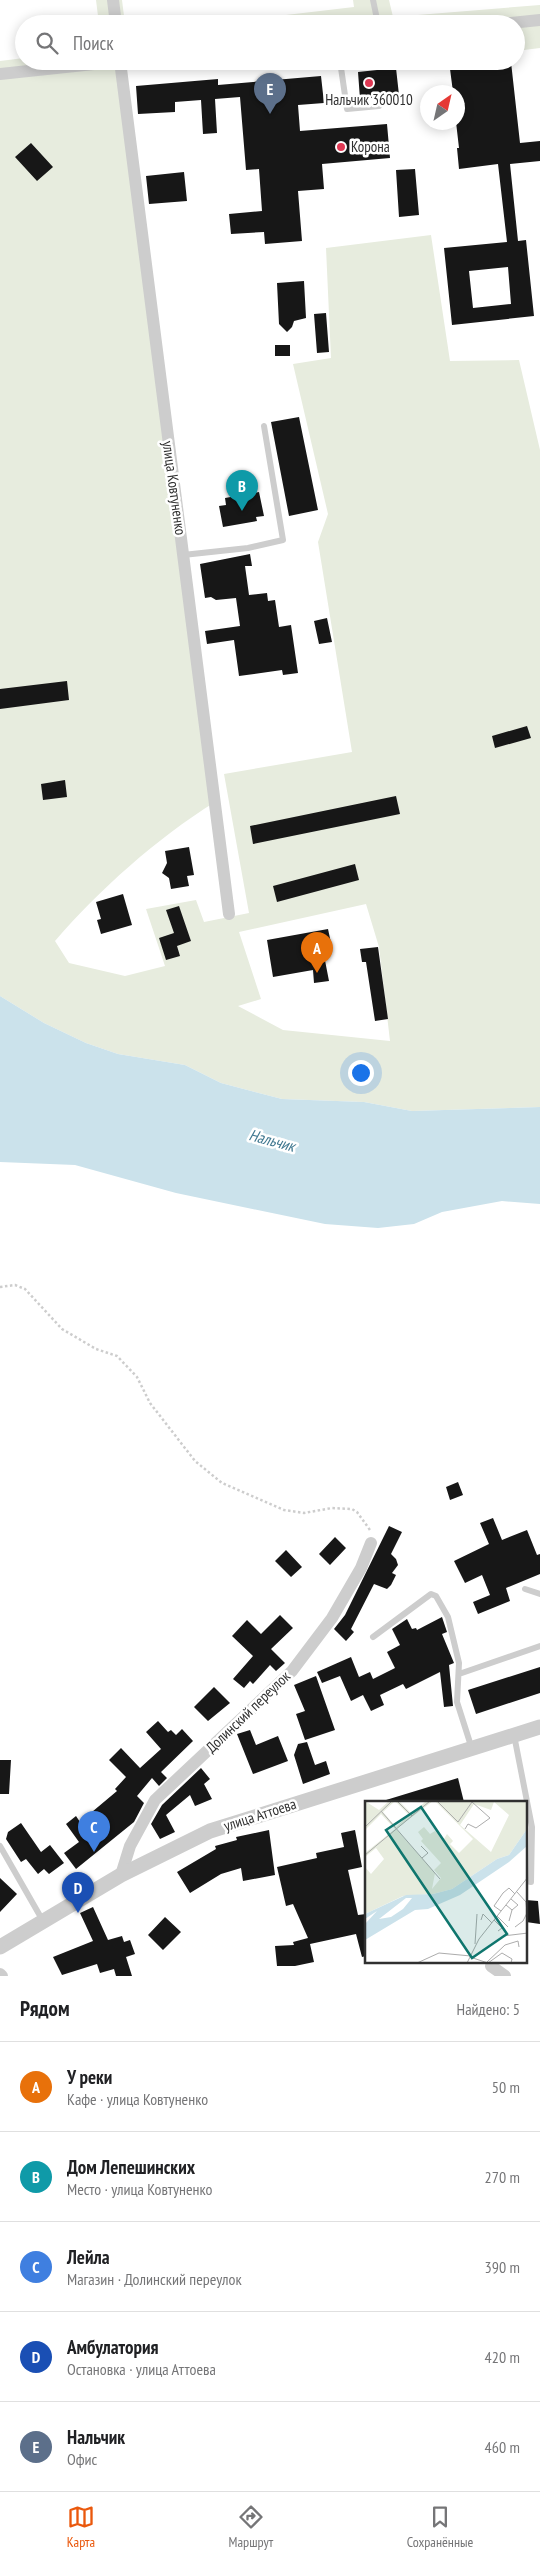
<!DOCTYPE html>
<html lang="ru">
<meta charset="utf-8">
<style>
:root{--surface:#fff;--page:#f6f6f6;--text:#202124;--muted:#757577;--line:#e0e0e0;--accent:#ea580c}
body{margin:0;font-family:"PT Sans Narrow",sans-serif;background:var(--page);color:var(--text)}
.compass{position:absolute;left:420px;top:85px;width:45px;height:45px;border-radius:50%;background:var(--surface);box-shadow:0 2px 12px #0003;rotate:34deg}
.you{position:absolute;left:360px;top:1072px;width:18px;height:18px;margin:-12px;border:4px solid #fff;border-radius:50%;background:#1a73e8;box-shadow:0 0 0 8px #1a73e833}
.badge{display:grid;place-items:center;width:32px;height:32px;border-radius:50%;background:var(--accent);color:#fff;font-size:16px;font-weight:700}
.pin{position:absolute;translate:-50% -41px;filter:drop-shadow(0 1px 2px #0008)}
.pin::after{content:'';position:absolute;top:26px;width:18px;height:15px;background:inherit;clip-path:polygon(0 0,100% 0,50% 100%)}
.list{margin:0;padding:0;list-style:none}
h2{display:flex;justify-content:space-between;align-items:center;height:65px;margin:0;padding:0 20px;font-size:21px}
h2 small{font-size:16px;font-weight:400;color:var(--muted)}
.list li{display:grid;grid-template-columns:32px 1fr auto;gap:15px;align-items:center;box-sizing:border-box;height:90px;padding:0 20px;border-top:1px solid var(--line)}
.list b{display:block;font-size:19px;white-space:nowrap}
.list p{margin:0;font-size:16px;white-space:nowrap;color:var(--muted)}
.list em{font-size:16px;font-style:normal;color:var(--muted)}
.icon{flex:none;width:28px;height:28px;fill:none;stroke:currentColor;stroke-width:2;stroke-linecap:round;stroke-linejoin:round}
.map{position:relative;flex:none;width:540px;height:1976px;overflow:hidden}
.search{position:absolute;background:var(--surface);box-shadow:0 2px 12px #0003;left:15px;right:15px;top:15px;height:55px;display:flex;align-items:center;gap:12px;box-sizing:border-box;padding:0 18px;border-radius:28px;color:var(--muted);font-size:19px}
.sheet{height:515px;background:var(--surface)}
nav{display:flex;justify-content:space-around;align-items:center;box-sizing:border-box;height:70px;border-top:1px solid var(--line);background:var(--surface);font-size:14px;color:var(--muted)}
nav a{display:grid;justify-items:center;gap:2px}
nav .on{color:var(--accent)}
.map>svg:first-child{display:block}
</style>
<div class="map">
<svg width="540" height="1976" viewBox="0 0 540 1976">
<rect width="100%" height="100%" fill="#fff"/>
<path fill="#e7ecde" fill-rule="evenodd" d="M96 0H122L125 24H99Z
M353 0H389L393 17 540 5V48L516 51V24H208L354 7Z
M24 58V61H122L215 802C156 839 100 889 55 941L69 963 125 976 165 966 146 909 196 900 204 922 249 913 224 774 352 752 318 542 328 514 293 364 331 358 326 248 431 235 450 361 519 360 540 450V1107L412 1111 364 1102 282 1099 221 1083 185 1065 118 1054 86 1043 44 1023 0 996V61ZM366 904 379 947 390 1041 283 1030 238 1006 261 999 239 932Z"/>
<path fill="#cbe2eb" d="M0 996 44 1023 86 1043 118 1054 185 1065 221 1083 282 1099 364 1102 412 1111 540 1107V1204L502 1201 442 1212 414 1224 378 1228 325 1224 176 1193 75 1165 0 1162Z"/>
<path fill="#171717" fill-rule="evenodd" d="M511 62 520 143 540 141V161L510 164 518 241 526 240 534 316 452 325 444 248 507 242 498 164 459 169 457 148H459L456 122 458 92H453L450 69ZM508 267 511 304 473 308 469 271Z
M396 68 399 95 360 99 358 72Z
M321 76 324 103 298 105 300 131 387 124 390 158 322 164 324 189 298 191 302 241 265 244 264 232 231 234 229 214 262 211 259 169 246 170 240 97 215 99 217 133 203 134 201 100 175 102V112L138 114 136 86 218 79V85Z
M31 143 53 167 37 181 15 157Z
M415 169 419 215 399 217 396 170Z
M184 172 187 201 149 204 146 176Z
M304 281 306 318 294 321 292 327 287 332 279 324 277 283Z
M326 313 329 352 317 353 314 314Z
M275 345H290V356H275Z
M299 417 318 510 289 516 271 422Z
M259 492 264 516 256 517 257 521 223 527 219 506 226 505 225 498Z
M250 554 252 566H245L249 595 267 593 268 601 275 600 279 627 291 625 298 673 283 675 282 670 239 676 234 640 207 644 205 631 240 626 236 598 216 600 211 597 205 598 200 564Z
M327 618 332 642 319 644 314 621Z
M67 681 69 700 0 709V689Z
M527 726 531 738 495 748 492 736Z
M65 780 67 797 43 800 41 784Z
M396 796 400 814 253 844 250 826Z
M189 847 194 875 187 876 189 886 171 889 169 878 162 873 167 863 165 851Z
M355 864 359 880 277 902 273 886Z
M123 894 132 925 101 934 97 920 101 919 96 902Z
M179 906 191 941 177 946 180 956 166 960 159 938 174 933 166 910Z
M328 929 331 943 322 945 329 981 314 983 313 970 273 977 267 940Z
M378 947 388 1019 375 1021 366 962H362L360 949Z
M458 1482 463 1495 450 1500 446 1487Z
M493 1518 502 1540 527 1530 537 1555 540 1554V1574L506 1588 510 1601 478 1614 473 1602 490 1595 482 1575 465 1583 454 1561 489 1544 480 1523Z
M389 1526 402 1532 391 1554 396 1559 398 1565 392 1573 396 1575 391 1585 387 1589 374 1584 351 1629 354 1632 346 1641 334 1629 345 1615Z
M335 1537 346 1548 330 1565 319 1554Z
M286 1550 302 1567 291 1577 275 1561Z
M280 1615 293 1628 271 1649 285 1663 276 1671 270 1665 253 1684 250 1681 244 1688 233 1679 253 1656 232 1636 247 1620 261 1634Z
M442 1617 447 1632 442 1634 454 1663 449 1665 453 1706 444 1707 440 1672 406 1689 403 1684 380 1695 384 1705 371 1711 363 1695 351 1701 340 1676 322 1683 317 1672 351 1657 359 1677 370 1672 373 1679 395 1668 387 1652 400 1645 392 1629 407 1619 412 1629 416 1628 417 1630Z
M540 1667V1693L476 1714 468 1690Z
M316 1676 335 1730 305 1740 296 1714 305 1711 294 1685Z
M214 1687 230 1703 208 1721 194 1707Z
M158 1721 168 1732 171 1730 176 1735 182 1729 193 1741 161 1772 167 1778 159 1786 152 1778 137 1796 144 1803 134 1822 76 1869 64 1853 79 1842 66 1824 76 1816 80 1822 117 1791 115 1789 126 1777 109 1760 121 1748 140 1768 161 1749 146 1732Z
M250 1730 256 1745 278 1736 288 1761 253 1774 237 1734Z
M307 1742 315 1765 326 1761 330 1774 303 1784 294 1755 298 1744Z
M0 1760H11L9 1794H0Z
M201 1768 210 1779 204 1784 212 1799 195 1806 190 1795 166 1815 175 1832 160 1839 151 1824 162 1805Z
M458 1778 464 1802H387L386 1800Z
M21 1823 41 1852 50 1845 64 1863 49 1874 44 1869 38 1874 26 1859 21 1862 6 1839 8 1832Z
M269 1830 275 1875 243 1881 241 1868 221 1874 190 1893 177 1872 216 1849 215 1846 237 1840 236 1837Z
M355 1830 362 1867 348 1870 358 1915 366 1914V1956L362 1957 356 1934 310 1944 314 1962 295 1966H277L275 1946 294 1945 293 1942 308 1938 293 1904 286 1906 277 1867 317 1858 316 1853 344 1847 341 1833Z
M0 1878 17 1894 0 1912Z
M526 1900 538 1901 540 1924 526 1922Z
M93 1907 108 1940 122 1936 124 1942 130 1940 135 1954 126 1957 132 1976H116L114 1969 100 1973 97 1964 62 1975 53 1957 93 1941 80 1913Z
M165 1917 181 1932 163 1950 148 1935Z"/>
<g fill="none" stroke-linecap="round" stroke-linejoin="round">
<path stroke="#cdcdcd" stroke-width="2.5" stroke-dasharray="2.5 2.5" stroke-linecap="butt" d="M0 1287 15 1285 25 1289 62 1329 96 1349 117 1356 137 1377 150 1403 195 1461 222 1483 284 1510 304 1513 332 1508 352 1509 357 1512 370 1530"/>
<path stroke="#cdcdcd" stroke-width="6" d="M373 0 378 24
M340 61 347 109 379 106
M183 555 248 548 283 540 264 426
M525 1589 540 1594
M373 1637 431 1594 436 1596 448 1617 459 1663 457 1702 472 1749
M459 1674 540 1646
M514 1735 532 1827 531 1882 526 1881
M0 1846 43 1921"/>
<path stroke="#cdcdcd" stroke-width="12" d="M113 0 116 24
M501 24 540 20
M120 61 229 914
M0 74 122 61
M121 1875 130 1846 155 1800 292 1671 332 1618 361 1568 371 1543
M491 1966 505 1976
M0 1974 2 1976"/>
<path stroke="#cdcdcd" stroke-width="15" d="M0 1947 121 1875 210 1831 540 1727"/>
</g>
<g fill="#e03954" stroke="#fff" stroke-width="2">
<circle cx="369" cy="83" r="5"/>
<circle cx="341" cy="147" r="5"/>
</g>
<g text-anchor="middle" stroke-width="5" stroke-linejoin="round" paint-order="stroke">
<g font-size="15" fill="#303030" stroke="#fff">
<text x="369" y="105">Нальчик 360010</text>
<text x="351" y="152" text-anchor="start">Корона</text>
</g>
<g font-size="15" fill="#303030" stroke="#fff">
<text transform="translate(174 488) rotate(82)" y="5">улица Ковтуненко</text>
<text transform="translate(248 1712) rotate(-44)" y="5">Долинский переулок</text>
<text transform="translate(260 1815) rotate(-18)" y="5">улица Аттоева</text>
</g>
<g font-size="16" font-style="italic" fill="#407890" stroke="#fff">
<text transform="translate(272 1140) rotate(15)" y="6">Нальчик</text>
</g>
</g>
<g transform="translate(365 1801)">
<rect width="162" height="162" fill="#fff"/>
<path d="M0 0 14 9 24 0H34L47 13 61 0H68L31 28 70 72 67 88 76 77 69 69 76 62 56 40 58 38 53 31 59 26 65 33 70 30 79 38 82 33 88 40 85 43 94 52 108 38 70 0H162V28L144 54 132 58 87 88 68 93 38 95 0 113V66L6 73 19 58 11 47 0 56V52L30 28 16 13 0 29ZM30 0 44 14 31 26 18 11ZM129 1 144 14 126 51 95 24 109 3 126 9Z" fill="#e7ecde" fill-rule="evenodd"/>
<path d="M162 28V45L144 61 95 94 63 108 50 109 0 139V123L12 110 0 118V113L41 94 68 93 87 88 132 58 144 54ZM41 97H47L38 108 26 116 14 118Z" fill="#cbe2eb" fill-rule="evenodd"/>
<path fill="none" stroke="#acacac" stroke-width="1" d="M32 0 47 15M72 0 93 21 107 1M16 10 75 78M0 26 27 0M100 28 103 23 111 27 125 17 107 1M56 45 63 52 57 57M0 54 65 0M146 98 153 104 147 109M141 104 147 109 144 120M136 110 129 105 138 92 144 87 150 93M132 115 143 126M116 119 118 113 127 122M129 119 137 127 133 130M150 126 158 120 162 112 161 101 152 91M138 135 163 132M110 143 112 113M105 156 123 162 137 152 147 158 146 162M122 161 140 144 153 140 154 146M52 162 74 152 106 155M102 162 114 138 163 76"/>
<path fill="#0f766e" fill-opacity="0.15" stroke="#0f766e" stroke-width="2.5" d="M56 6 142 133 107 157 21 29Z"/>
<rect width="162" height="162" fill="none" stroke="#303030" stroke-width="2.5"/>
</g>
</svg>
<svg class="compass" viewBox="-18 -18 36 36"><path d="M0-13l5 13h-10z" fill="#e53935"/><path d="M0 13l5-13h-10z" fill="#757577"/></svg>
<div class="you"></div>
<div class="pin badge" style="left:317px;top:973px;background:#e8710a">A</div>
<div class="pin badge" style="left:242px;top:511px;background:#0f9aa8">B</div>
<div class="pin badge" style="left:94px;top:1852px;background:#3f7fe0">C</div>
<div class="pin badge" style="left:78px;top:1913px;background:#1a4fb4">D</div>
<div class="pin badge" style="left:270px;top:114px;background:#5c6f8a">E</div>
<div class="search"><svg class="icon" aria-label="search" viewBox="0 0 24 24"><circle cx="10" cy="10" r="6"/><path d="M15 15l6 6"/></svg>Поиск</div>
</div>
<section class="sheet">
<h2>Рядом<small>Найдено: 5</small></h2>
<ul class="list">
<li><span class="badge" style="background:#e8710a">A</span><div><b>У реки</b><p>Кафе · улица Ковтуненко</p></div><em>50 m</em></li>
<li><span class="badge" style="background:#0f9aa8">B</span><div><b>Дом Лепешинских</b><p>Место · улица Ковтуненко</p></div><em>270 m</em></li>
<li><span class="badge" style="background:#3f7fe0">C</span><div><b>Лейла</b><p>Магазин · Долинский переулок</p></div><em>390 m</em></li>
<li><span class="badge" style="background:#1a4fb4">D</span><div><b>Амбулатория</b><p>Остановка · улица Аттоева</p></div><em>420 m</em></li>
<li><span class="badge" style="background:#5c6f8a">E</span><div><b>Нальчик</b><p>Офис</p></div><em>460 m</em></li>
</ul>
</section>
<nav>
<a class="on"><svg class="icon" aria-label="map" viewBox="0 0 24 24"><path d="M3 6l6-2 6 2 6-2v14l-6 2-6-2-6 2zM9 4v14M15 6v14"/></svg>Карта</a>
<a><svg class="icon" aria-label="directions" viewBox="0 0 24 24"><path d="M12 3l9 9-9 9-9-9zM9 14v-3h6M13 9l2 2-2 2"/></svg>Маршрут</a>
<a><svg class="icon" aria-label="saved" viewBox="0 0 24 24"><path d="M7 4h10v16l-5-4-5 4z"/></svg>Сохранённые</a>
</nav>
